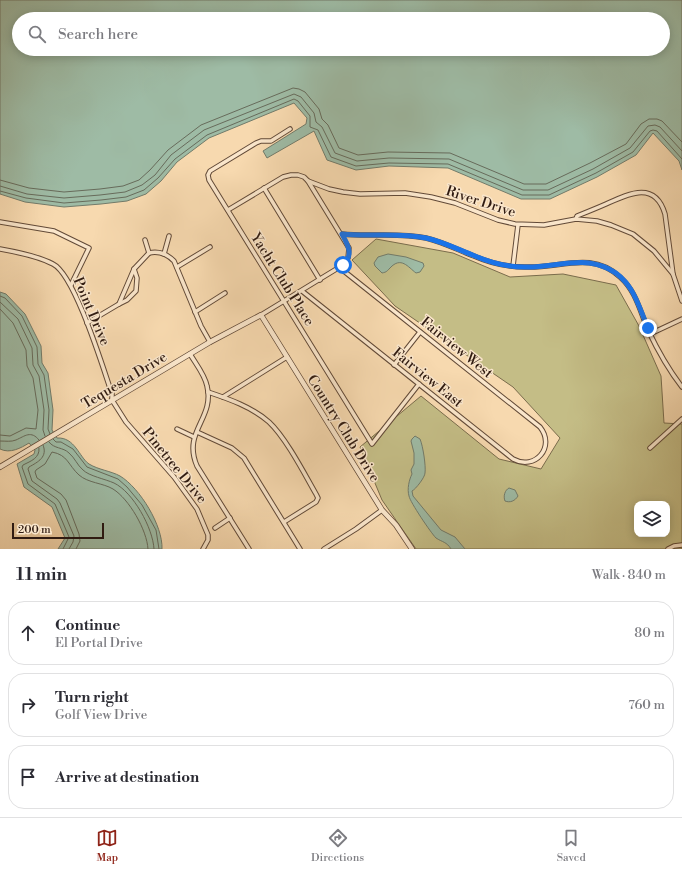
<!DOCTYPE html>
<meta charset="utf-8">
<style>
:root{--surface:#fff;--page:#f7f7f7;--text:#2b2b33;--muted:#7c7c81;--line:#e1e1e2;--accent:#8f2418}
body{margin:0;font-family:"Libre Bodoni",serif;background:var(--page);color:var(--text)}
.controls{position:absolute;right:12px;bottom:12px;display:grid;overflow:hidden;border-radius:8px;box-shadow:0 2px 10px #0003}
.controls button{width:36px;height:36px;display:grid;place-items:center;padding:0;border:0;border-bottom:1px solid var(--line);background:var(--surface);color:var(--text);font:20px sans-serif}
.scale{position:absolute;left:12px;bottom:10px;width:92px;box-sizing:border-box;padding-left:4px;border:2px solid #301b11;border-top:0;font-size:11px;line-height:14px;white-space:nowrap;color:#301b11;-webkit-text-stroke:3px #fae6cb;paint-order:stroke}
.stop{position:absolute;width:12px;height:12px;margin:-9px;border:3px solid #1a73e8;border-radius:50%;background:#fff}
.stop.end{background:#1a73e8;border-color:#fff;box-shadow:0 1px 4px #0008}
.list{margin:0;padding:0;list-style:none}
h2{display:flex;justify-content:space-between;align-items:center;height:52px;margin:0;padding:0 16px;font-size:17px}
h2 small{font-size:13px;font-weight:400;color:var(--muted)}
.list li{display:grid;grid-template-columns:26px 1fr auto;gap:12px;align-items:center;box-sizing:border-box;height:64px;margin:0 8px 8px;padding:0 8px;border:1px solid var(--line);border-radius:16px}
.list b{display:block;font-size:15px;white-space:nowrap}
.list p{margin:0;font-size:13px;white-space:nowrap;color:var(--muted)}
.list em{font-size:13px;font-style:normal;color:var(--muted)}
.icon{flex:none;width:22px;height:22px;fill:none;stroke:currentColor;stroke-width:2;stroke-linecap:round;stroke-linejoin:round}
.map{position:relative;flex:none;width:682px;height:549px;overflow:hidden}
.search{position:absolute;background:var(--surface);box-shadow:0 2px 10px #0003;left:12px;right:12px;top:12px;height:44px;display:flex;align-items:center;gap:10px;box-sizing:border-box;padding:0 14px;border-radius:22px;color:var(--muted);font-size:15px}
.sheet{height:268px;background:var(--surface)}
nav{display:flex;justify-content:space-around;align-items:center;box-sizing:border-box;height:56px;border-top:1px solid var(--line);background:var(--surface);font-size:11px;color:var(--muted)}
nav a{display:grid;justify-items:center;gap:2px}
nav .on{color:var(--accent)}
.map>svg:first-child{display:block}
</style>
<div class="map">
<svg width="682" height="549" viewBox="0 0 682 549">
<rect width="100%" height="100%" fill="#f7d9af"/>
<filter id="stains"><feTurbulence type="fractalNoise" baseFrequency=".005" numOctaves="4"/><feColorMatrix values="0 0 0 0 .2 0 0 0 0 .09 0 0 0 0 .02 0 0 0 .5 -.17"/></filter>
<radialGradient id="worn" r=".72"><stop offset=".6" stop-color="#630" stop-opacity="0"/><stop offset="1" stop-color="#630" stop-opacity=".3"/></radialGradient>
<path fill="#c4bd86" stroke="#7a6c4c" fill-rule="evenodd" d="M376,239L453,253L510,277L563,274L616,285L639,326L661,376L664,423L682,424V549H416L382,500L360,447L421,396L499,459L541,469L560,438L513,387L395,306L352,260ZM637,504H667V534H637Z"/>
<g fill="#9ebba5" stroke="#727b6a" fill-rule="evenodd">
<path d="M0,0H682V170L679,161L653,133L636,155L597,177L550,199H521L448,168L389,166L356,170L327,160L314,131L267,158L263,151L306,124L307,118L294,103L209,138L177,162L161,181L146,194L127,201L101,204L64,207L25,202L0,194ZM19,19H663V49H19Z"/>
<path d="M388,254L406,257L423,263L424,266L420,272L416,273C408,267 401,256 390,268C387,271 387,272 382,273L375,266L374,263L378,257Z"/>
<path d="M0,292L6,294L25,314L41,346L42,363L48,373L53,410L52,430L57,438C75,437 79,457 89,464C99,470 111,471 120,476C140,488 163,526 162,549H58L65,538L52,507L24,487L17,464L34,454L35,450L29,443C21,448 10,454 0,449Z"/>
<path d="M415,436L420,439C423,446 426,466 425,473C425,477 416,489 412,491L413,496L441,530L455,537L465,549H451C447,542 442,542 436,538C431,533 410,502 409,496C407,489 409,480 412,474L411,470L414,464V453L411,441L412,439Z"/>
<path d="M509,488L515,490L518,496C515,501 510,503 505,501C503,496 505,490 509,488Z"/>
</g>
<g fill="none" stroke-linecap="round" stroke-linejoin="round">
<g stroke="#676b5b" stroke-width="1">
<polyline points="0,180 29,188 64,192 100,189 123,186 139,180 150,170 168,150 201,125 293,88 299,89 305,92 319,109 322,119 328,125 339,148 358,155 388,152 450,153 524,184 546,184 590,163 626,144 641,124 649,119 657,119 662,121 682,142"/>
<polyline points="0,186 27,194 64,198 100,195 125,192 142,185 155,175 171,155 204,130 294,94 301,97 314,113 316,122 322,127 335,153 357,161 389,158 449,159 523,190 548,190 593,169 630,148 648,126 655,125 660,127 682,151"/>
<polyline points="0,191 26,198 64,203 101,200 126,197 144,190 158,178 175,159 207,135 294,99 298,101 310,116 310,127 318,130 331,157 356,166 389,163 448,164 522,195 549,195 596,173 633,152 650,131 653,130 657,131 682,159"/>
<polyline points="0,296 5,298 22,316 37,347 38,364 44,375 49,410 48,429 50,434"/>
<polyline points="0,302 18,319 32,348 33,365 39,376 44,410 43,430 45,436"/>
<polyline points="0,309 13,323 26,350 27,366 33,378 38,410 36,429 26,428 10,436 0,435"/>
<polyline points="53,439 56,442 61,442 73,449 87,467 118,479 127,487 142,505 156,530 159,549"/>
<path d="M0,441C6,441 11,442 16,440C25,436 31,430 39,440"/>
<path d="M49,442C54,449 63,447 69,453C75,458 77,465 83,470C89,476 105,479 114,483C133,492 153,528 154,549"/>
<path d="M43,445C48,457 38,462 29,467L28,469L32,481L57,499L60,503L74,536L73,542L69,549"/>
<path d="M39,448C40,458 31,461 23,465L22,467L28,484L55,504L69,537L63,549"/>
<path d="M76,549L80,541L79,534L66,500L61,494L37,478L35,472L36,470L45,464L52,452C68,455 68,465 79,475C88,483 103,483 113,489C129,499 147,530 148,549"/>
</g>
<g stroke="#624a38" stroke-width="5.5">
<g id="minor">
<polyline points="290,129 271,141 261,141 256,143 210,171 208,175 209,180 372,444 419,384"/>
<polyline points="308,181 329,189 343,192 360,194 405,193 431,197 455,203 498,220 515,224 544,225 576,219 597,221 611,225 633,234 654,251 673,274 682,301"/>
<polyline points="264,188 320,280"/>
<polyline points="228,210 283,177 291,175 298,175 304,177 308,181 349,248 348,258 343,265 261,315"/>
<path d="M576,219L577,216C587,212 597,208 606,204C628,194 655,180 665,214L673,274"/>
<polyline points="0,222 54,231 89,248 71,285"/>
<path d="M342,234C370,237 398,232 426,238C443,242 458,250 474,256C490,263 507,267 525,267C559,269 591,250 620,277C636,291 640,311 648,330C658,351 668,369 682,387"/>
<path d="M0,249C17,252 38,256 53,264C75,275 103,368 112,394V400L126,422L174,477L197,509L208,535V540L203,549"/>
<path d="M149,253C158,251 167,254 174,261L201,326L210,342"/>
<polyline points="164,254 169,236"/>
<polyline points="513,266 518,225"/>
<polyline points="177,267 210,247"/>
<path d="M302,291L513,459C535,471 556,447 540,427L340,268"/>
<polyline points="119,304 127,300 136,291 137,278 134,269"/>
<polyline points="195,312 225,293"/>
<polyline points="87,323 119,304 134,269 149,253 145,240"/>
<polyline points="650,334 682,319"/>
<path d="M190,354C196,364 205,375 207,386C215,419 182,431 197,466L249,549"/>
<polyline points="394,365 420,332"/>
<path d="M208,392C229,399 252,407 269,422C286,438 304,473 316,494L318,498L316,502L284,522"/>
<polyline points="223,397 287,357"/>
<polyline points="177,429 194,437"/>
<polyline points="197,432 232,448 244,458 300,549"/>
<polyline points="650,448 682,419"/>
<polyline points="215,528 230,518"/>
<polyline points="324,549 356,529 382,510"/>
<polyline points="668,549 674,546 682,545"/>
</g>
</g>
<g stroke="#624a38" stroke-width="6">
<polyline id="tertiary" points="0,467 210,342 261,315 382,510 396,525 412,549"/>
</g>
<use href="#minor" stroke="#fae6cb" stroke-width="3.5"/>
<use href="#tertiary" stroke="#fae6cb" stroke-width="4.5"/>
</g>
<g fill="none" stroke-linecap="round" stroke-linejoin="round">
<path stroke="#1a73e8" stroke-width="5" d="M343,265C354,255 348,245 342,234C370,237 398,232 426,238C444,242 459,250 475,256C491,263 508,267 525,267C554,268 582,255 609,269C633,281 638,305 648,328"/>
</g>
<g text-anchor="middle" stroke-width="3" stroke-linejoin="round" paint-order="stroke">
<g font-size="14" fill="#301b11" stroke="#fae6cb">
<text transform="translate(481 201) rotate(18)" y="5">River Drive</text>
<text transform="translate(283 279) rotate(58)" y="5">Yacht Club Place</text>
<text transform="translate(92 311) rotate(67)" y="5">Point Drive</text>
<text transform="translate(457 347) rotate(39)" y="5">Fairview West</text>
<text transform="translate(428 377) rotate(39)" y="5">Fairview East</text>
<text transform="translate(124 380) rotate(-31)" y="5">Tequesta Drive</text>
<text transform="translate(344 428) rotate(58)" y="5">Country Club Drive</text>
<text transform="translate(175 465) rotate(51)" y="5">Pinetree Drive</text>
</g>
</g>
<rect width="100%" height="100%" filter="url(#stains)"/>
<rect width="100%" height="100%" fill="url(#worn)"/>
</svg>
<div class="controls">
<button><svg class="icon" aria-label="layers" viewBox="0 0 24 24"><path d="M12 4l9 5-9 5-9-5zM3 14l9 5 9-5"/></svg></button>
</div>
<div class="scale">200 m</div>
<div class="stop" style="left:343px;top:265px"></div>
<div class="stop end" style="left:648px;top:328px"></div>
<div class="search"><svg class="icon" aria-label="search" viewBox="0 0 24 24"><circle cx="10" cy="10" r="6"/><path d="M15 15l6 6"/></svg>Search here</div>
</div>
<section class="sheet">
<h2>11 min<small>Walk · 840 m</small></h2>
<ul class="list">
<li><svg class="icon" aria-label="ahead" viewBox="0 0 24 24"><path d="M12 20V5M6 11l6-6 6 6"/></svg><div><b>Continue</b><p>El Portal Drive</p></div><em>80 m</em></li>
<li><svg class="icon" aria-label="right" viewBox="0 0 24 24"><path d="M7 20v-9h11M14 6l5 5-5 5"/></svg><div><b>Turn right</b><p>Golf View Drive</p></div><em>760 m</em></li>
<li><svg class="icon" aria-label="arrive" viewBox="0 0 24 24"><path d="M6 21V4h12l-3 4 3 4H6"/></svg><div><b>Arrive at destination</b></div></li>
</ul>
</section>
<nav>
<a class="on"><svg class="icon" aria-label="map" viewBox="0 0 24 24"><path d="M3 6l6-2 6 2 6-2v14l-6 2-6-2-6 2zM9 4v14M15 6v14"/></svg>Map</a>
<a><svg class="icon" aria-label="directions" viewBox="0 0 24 24"><path d="M12 3l9 9-9 9-9-9zM9 14v-3h6M13 9l2 2-2 2"/></svg>Directions</a>
<a><svg class="icon" aria-label="saved" viewBox="0 0 24 24"><path d="M7 4h10v16l-5-4-5 4z"/></svg>Saved</a>
</nav>
